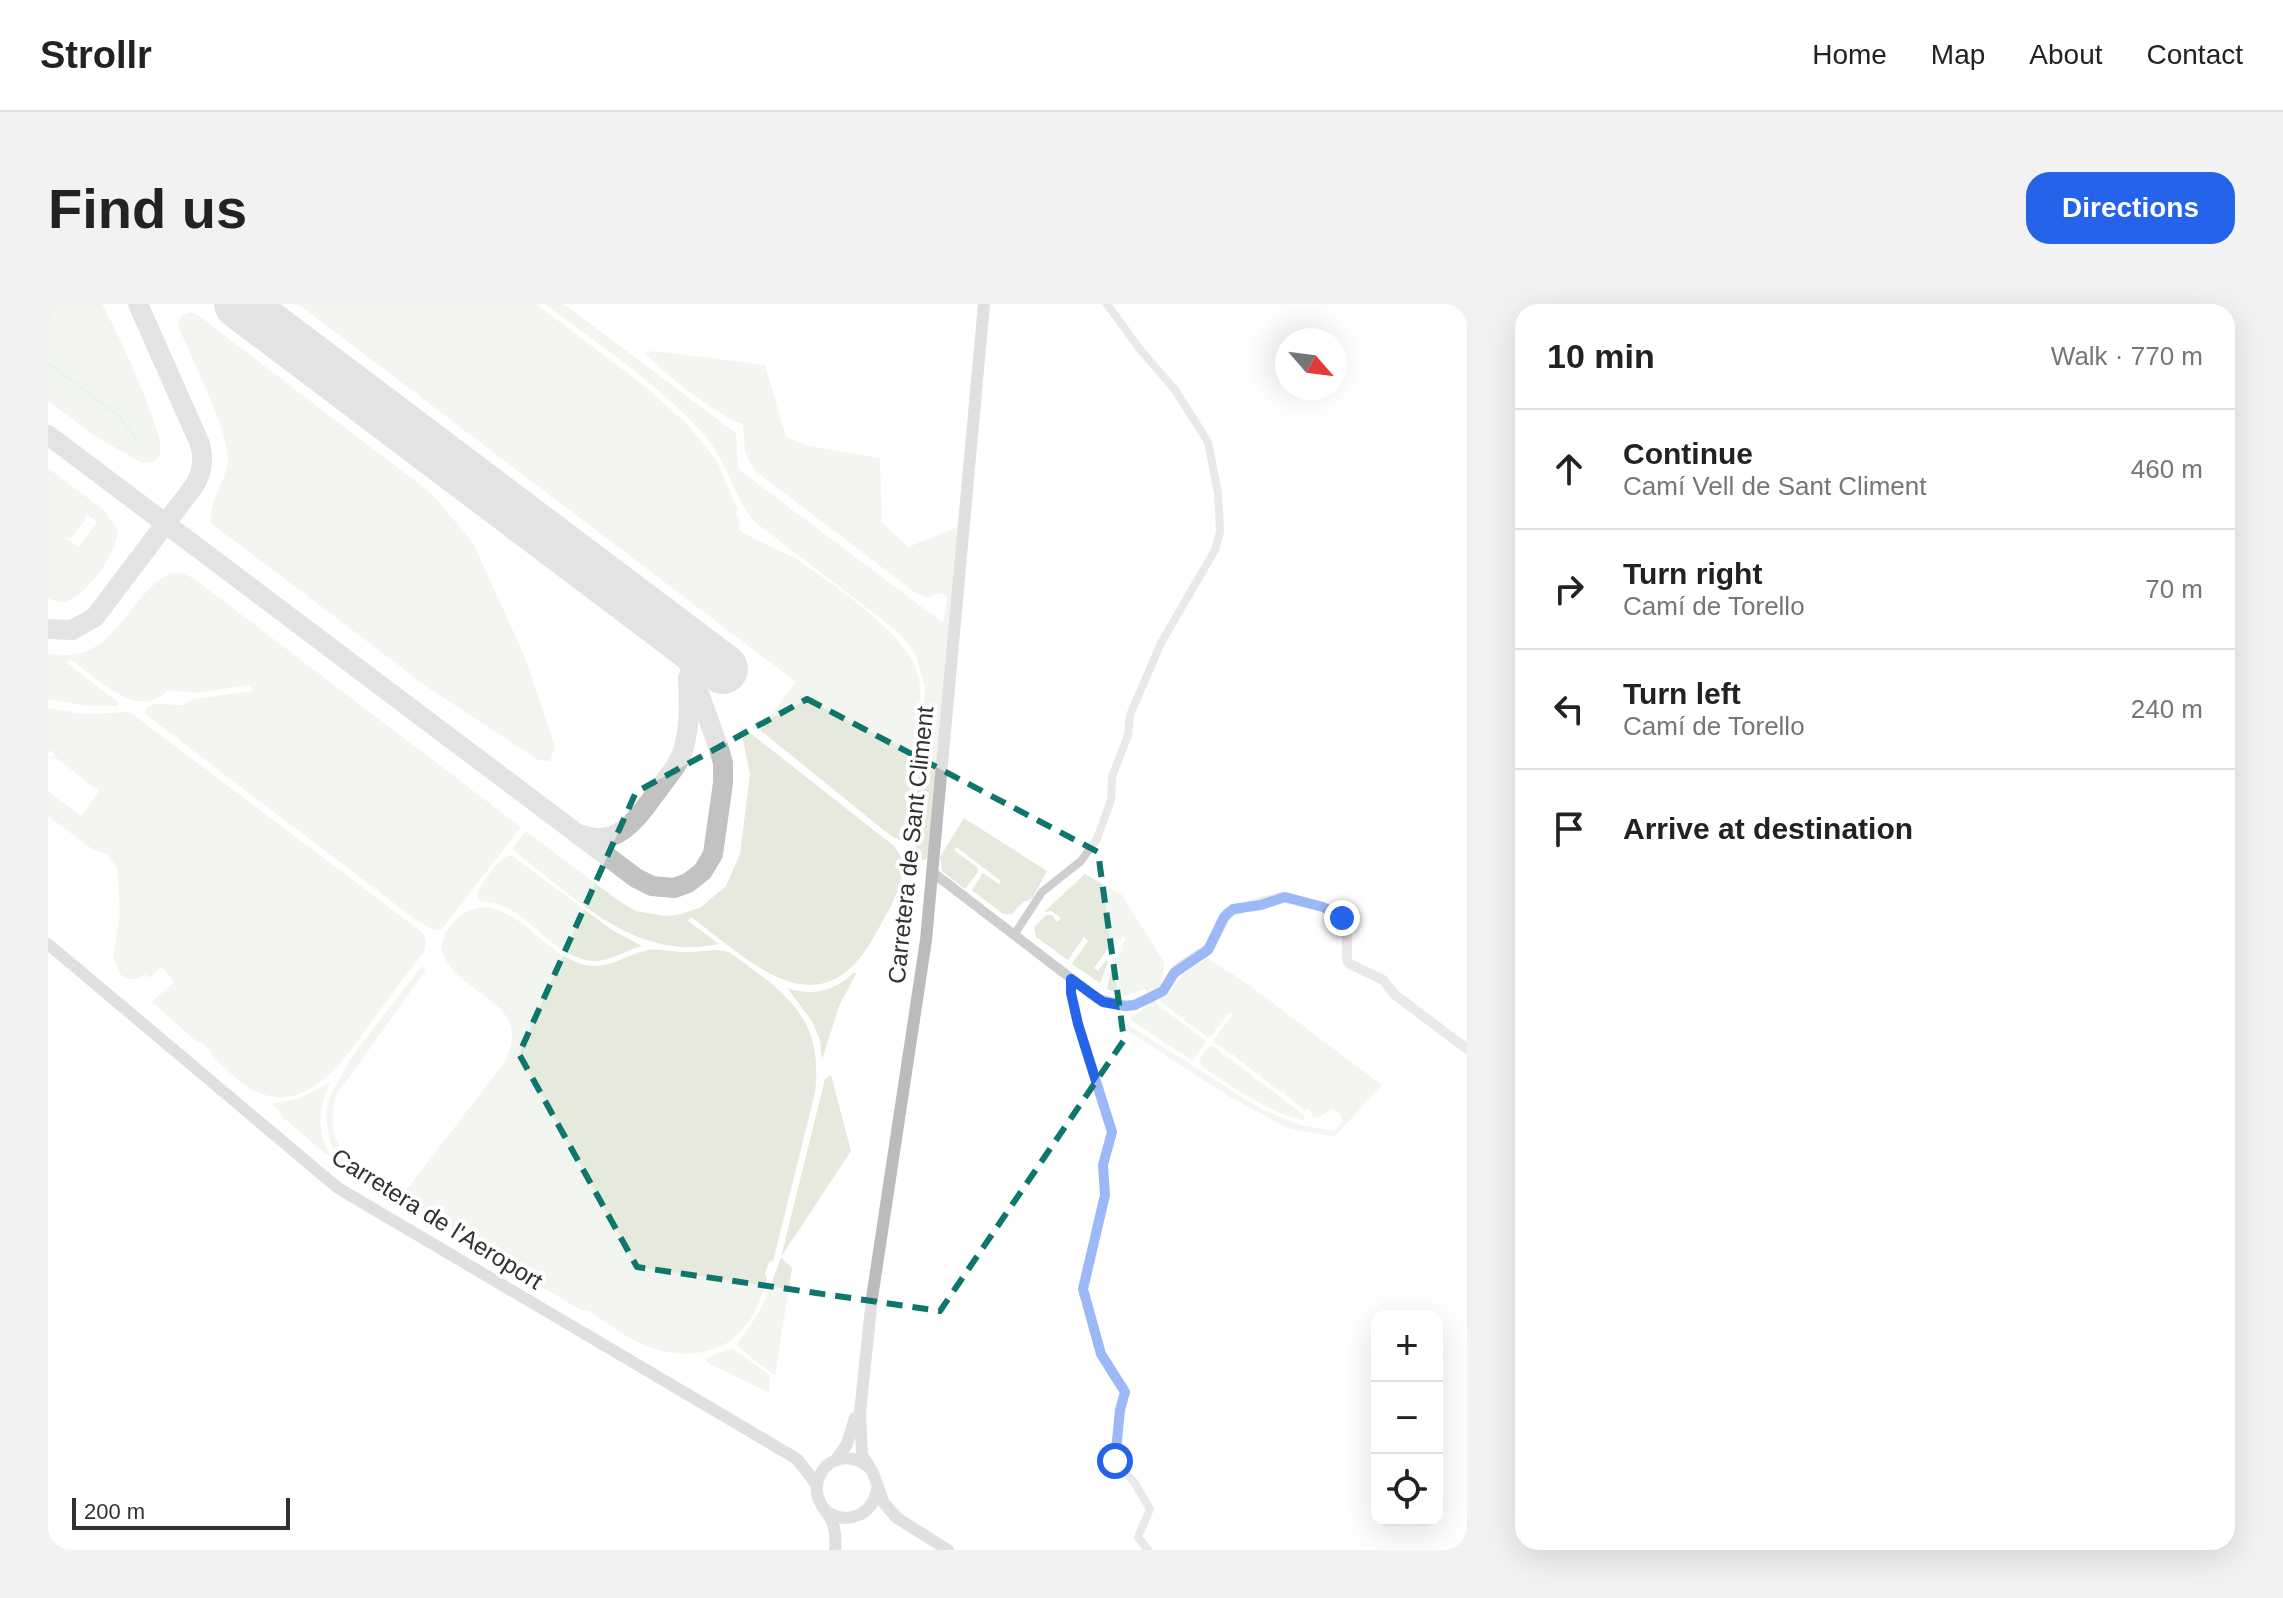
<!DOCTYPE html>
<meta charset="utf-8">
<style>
:root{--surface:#fff;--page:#f2f2f2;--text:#222;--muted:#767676;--line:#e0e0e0;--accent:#2563eb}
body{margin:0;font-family:Helvetica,sans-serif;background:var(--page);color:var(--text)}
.controls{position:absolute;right:24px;bottom:24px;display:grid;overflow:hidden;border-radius:16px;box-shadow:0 8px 32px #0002}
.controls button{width:72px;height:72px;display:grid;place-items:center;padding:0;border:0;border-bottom:2px solid var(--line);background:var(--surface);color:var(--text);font:40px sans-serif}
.compass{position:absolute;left:1227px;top:24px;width:72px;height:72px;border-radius:50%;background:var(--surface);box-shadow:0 8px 32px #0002;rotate:118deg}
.scale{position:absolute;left:24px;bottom:20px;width:218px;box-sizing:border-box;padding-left:8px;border:4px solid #313131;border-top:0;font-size:22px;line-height:28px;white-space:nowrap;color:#313131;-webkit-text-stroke:6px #fff;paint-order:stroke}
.stop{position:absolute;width:24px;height:24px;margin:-18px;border:6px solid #2563eb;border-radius:50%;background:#fff}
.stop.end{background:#2563eb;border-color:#fff;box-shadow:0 2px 8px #0008}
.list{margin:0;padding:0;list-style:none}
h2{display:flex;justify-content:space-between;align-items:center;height:104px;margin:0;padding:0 32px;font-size:34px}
h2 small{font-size:26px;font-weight:400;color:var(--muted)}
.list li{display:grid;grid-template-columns:52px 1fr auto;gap:24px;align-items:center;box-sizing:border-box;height:120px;padding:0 32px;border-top:2px solid var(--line)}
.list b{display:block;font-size:30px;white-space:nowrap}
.list p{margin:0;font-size:26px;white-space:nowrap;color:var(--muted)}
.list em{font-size:26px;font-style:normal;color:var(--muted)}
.icon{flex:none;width:44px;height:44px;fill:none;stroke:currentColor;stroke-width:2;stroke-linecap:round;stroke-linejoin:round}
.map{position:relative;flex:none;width:1419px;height:1246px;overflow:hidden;border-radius:24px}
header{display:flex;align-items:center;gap:48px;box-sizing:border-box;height:112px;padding:0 40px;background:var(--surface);border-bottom:2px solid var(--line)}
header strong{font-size:38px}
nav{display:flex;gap:44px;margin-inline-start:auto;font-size:28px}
.intro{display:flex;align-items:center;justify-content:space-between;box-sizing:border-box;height:192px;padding:0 48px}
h1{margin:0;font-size:56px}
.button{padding:20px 36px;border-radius:24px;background:var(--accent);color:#fff;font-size:28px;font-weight:700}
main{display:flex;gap:48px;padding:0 48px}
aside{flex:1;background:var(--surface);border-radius:24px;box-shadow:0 8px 32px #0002}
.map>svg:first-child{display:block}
</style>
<header>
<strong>Strollr</strong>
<nav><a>Home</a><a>Map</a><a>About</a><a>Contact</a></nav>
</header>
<div class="intro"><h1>Find us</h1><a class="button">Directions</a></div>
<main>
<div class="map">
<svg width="1419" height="1246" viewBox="0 0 1419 1246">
<rect width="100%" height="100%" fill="#fff"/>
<g fill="#e5eadd" fill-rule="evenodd">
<path d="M0,0H54C66,21 118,131 112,150C109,159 100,160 92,158L47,132L0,97Z"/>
<path d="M250,0H488L598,83L640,121L669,157L690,206L688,210L692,218L690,224C699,234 732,245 748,255C781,277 856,328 868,365C878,393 870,427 868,456C866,481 867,510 860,535L854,537L843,532L712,426L748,378Z"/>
<path d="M497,0H516L688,129L690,165L895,319L899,295L896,290L889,289L880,294L869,290L706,166L697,148L695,120C675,116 611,66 597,49L607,47L717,61L738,133L761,142L832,154L834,218L860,243L911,223L880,553L877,556H873L865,539L877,383L867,349L850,328L707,218C685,193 680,159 658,133C613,81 552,42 497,0Z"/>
<path d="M143,8L151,12L384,190L425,239L476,351L507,443L502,457L490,456L382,385L164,220C158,199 179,178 180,155C180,126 143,53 130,22C131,13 134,10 143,8Z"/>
<path d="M0,164L57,207L70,227C69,248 40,291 19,297C12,299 6,297 0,294ZM17,179L49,215L47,226L48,220L30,243L18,233L23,234L28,228L25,225L29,227L34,220L31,217L35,219L39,213L37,209L48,217V214Z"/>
<path d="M122,269L136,270L145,274L473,523L394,625L385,626L368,616L97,410L98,404L107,400L135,401L146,395L205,387L202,381L146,389L120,386C90,418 49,374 23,356L19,359L70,398V402H39L0,395V350C69,361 74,296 122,269Z"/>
<path d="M0,404L35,410L82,408L375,629L378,637L376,648C359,670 343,691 327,713C301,749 261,814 207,787C191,780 177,763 164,752L163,747L153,738H149L104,698L126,678L114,663L101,674L97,670C89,677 81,677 72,670L65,652L72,610L69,563L58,550L44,545L0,512V487L33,512L51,487L8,454L0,455L7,452L6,447L0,448Z"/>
<path d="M692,421L846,542L856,557C855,584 840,608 827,631C772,730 705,659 643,613L640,617L671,640C587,658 528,594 466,547L465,543L478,527L571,597L588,607L618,612L634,610L653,603L678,582L692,550L702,470Z"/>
<polygon points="916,514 999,567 984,595 980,596 982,598 976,597 964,610 955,610 924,586 935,569 951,580 953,577 908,543 906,546 930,564 930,568 917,585 894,567 892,553"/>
<path d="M463,551L564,626L594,642C577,646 564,657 547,657C511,656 487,617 457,603C449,599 441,599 432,597L429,591C433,579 450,554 463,551Z"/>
<polygon points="1037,570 1074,591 1117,660 1113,682 1099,689 1097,685 1078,692 1059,685 1066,653 1068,654 1075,646 1072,643 1078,635 1075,632 1068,641 1064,639 1046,664 1050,667 1058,656 1060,658 1052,679 1024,660 1040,637 1036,633 1020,656 988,633 986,623 998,611 1004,611 1009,618 1013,614 1003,607 996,608"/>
<path d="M437,603C477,608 499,652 537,661C560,666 575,652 596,647C610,643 624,649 639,648C653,648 667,644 681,648C737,689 776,712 767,789L725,957L721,958L717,969L719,975C713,992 708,1012 695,1025C669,1055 625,1055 592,1039C572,1030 557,1017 540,1006L535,1007L428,945L423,939L409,934L321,883L309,871L305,872L294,862L282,838L278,813L281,794L305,751L373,663L378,666L289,790C271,846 311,867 353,893L458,756C486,692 406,694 393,644C397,621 414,605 437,603Z"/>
<polygon points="1159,654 1197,678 1334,781 1286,833 1240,824 1182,793 1074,723 1077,719 1215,806 1252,821 1286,827 1295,818 1291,808 1283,805 1270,814 1265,813 1261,805 1258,807 1236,790 1236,786 1234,789 1211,772 1213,769 1209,770 1187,753 1186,749 1184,751 1167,739 1166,735 1185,710 1183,708 1179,711 1176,709 1178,713 1174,718 1171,716 1173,720 1170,724 1167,722 1168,726 1164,732 1161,730 1161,734 1136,716 1137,711 1134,714 1112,697 1112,693 1122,687 1135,670"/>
<path d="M806,668L808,670L791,702L774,756L772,736L764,717L739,684C763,693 788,687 806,668Z"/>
<polygon points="1105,697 1158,737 1154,745 1151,744 1152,747 1149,752 1145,753 1147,755 1143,756 1081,715"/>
<path d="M1165,742L1256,811V816C1219,810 1185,782 1153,762L1152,754L1160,743Z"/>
<path d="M783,771L803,847L733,953L744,964L727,1072L690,1043L689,1039C714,1009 720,990 733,953L777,775Z"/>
<path d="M282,779C271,803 268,825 281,848L278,850L233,812L232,807L224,800L251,794Z"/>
<polygon points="684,1044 722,1071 721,1089 658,1058 658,1054"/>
</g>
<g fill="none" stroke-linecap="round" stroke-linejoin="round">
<polyline stroke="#cde2eb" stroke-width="2" points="0,59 71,112 93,141"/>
<g stroke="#c2c2c2" stroke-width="20">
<polyline points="0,131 588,574 604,582 626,584 640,579 655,567 665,550 675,479 675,459 671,445 637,350 619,322"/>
<path d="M0,325L24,326L47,313L146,182C155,168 156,155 152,140L90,0"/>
<path d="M531,530C570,546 590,513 610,486C620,472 632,460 636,443C642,422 641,396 640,374"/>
</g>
<polyline stroke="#c2c2c2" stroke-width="50" points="191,0 675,365"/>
<g stroke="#cecece" stroke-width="8">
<polyline points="966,631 994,588 1033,557 1049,535 1063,496 1064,473 1080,431 1082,411 1113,339 1167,246 1172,228 1170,189 1160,138 1127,86 1091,44 1059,0"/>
<polyline points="1023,675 1023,689 1030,720 1064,828 1055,861 1057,891 1035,985 1053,1050 1077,1088 1072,1106 1067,1157 1086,1178 1102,1205 1090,1233 1100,1246"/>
</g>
<polyline stroke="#cecece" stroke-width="10" points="884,568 1050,695 1081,702 1103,694 1117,685 1129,665 1162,643 1180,608 1233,593 1275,603 1294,614 1299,634 1299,656 1302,660 1335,676 1346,690 1419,745"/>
<g stroke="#bbb" stroke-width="12">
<polyline points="0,640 290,884 749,1155 769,1181"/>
<polyline points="788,1156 799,1140 807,1114"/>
<path d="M779,1208C801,1221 824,1211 829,1186"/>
<path d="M787,1246C788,1237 788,1229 785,1220C782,1211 776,1206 772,1198C764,1182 772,1161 789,1156C800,1152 810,1155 819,1162"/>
<polyline points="900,1246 849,1214 836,1199 825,1169 814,1151 812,1108 824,994 878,636 936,0"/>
</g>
</g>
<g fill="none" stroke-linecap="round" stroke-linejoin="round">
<polyline stroke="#2563eb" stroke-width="10" points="1067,1157 1072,1106 1077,1088 1053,1050 1035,985 1057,891 1055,861 1064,828 1030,720 1023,689 1023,675 1055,698 1077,702 1087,701 1115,687 1126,669 1160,646 1176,613 1185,605 1213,601 1237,593 1275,603 1294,614"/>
</g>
<path d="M0 0H1419V1246H0ZM759,395L1050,548L1076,736L892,1007L589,963L471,750L588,488Z" fill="#fff" fill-opacity=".55" fill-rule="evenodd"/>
<path fill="none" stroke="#0f766e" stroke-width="6" stroke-dasharray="16 10" stroke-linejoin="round" d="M759,395L1050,548L1076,736L892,1007L589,963L471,750L588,488Z"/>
<g text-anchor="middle" stroke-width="8" stroke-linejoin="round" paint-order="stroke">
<g font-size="24" fill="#313131" stroke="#fff">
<text transform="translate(863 541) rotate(-84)" y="8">Carretera de Sant Climent</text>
<text transform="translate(389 915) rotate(32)" y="8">Carretera de l'Aeroport</text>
</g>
</g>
</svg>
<div class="controls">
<button>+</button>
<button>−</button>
<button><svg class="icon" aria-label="locate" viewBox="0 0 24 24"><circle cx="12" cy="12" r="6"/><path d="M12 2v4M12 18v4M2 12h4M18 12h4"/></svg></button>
</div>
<svg class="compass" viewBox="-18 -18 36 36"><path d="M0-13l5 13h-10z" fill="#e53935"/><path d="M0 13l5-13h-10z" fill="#767676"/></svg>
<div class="scale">200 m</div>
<div class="stop" style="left:1067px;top:1157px"></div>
<div class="stop end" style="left:1294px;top:614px"></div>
</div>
<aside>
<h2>10 min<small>Walk · 770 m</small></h2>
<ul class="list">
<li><svg class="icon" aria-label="ahead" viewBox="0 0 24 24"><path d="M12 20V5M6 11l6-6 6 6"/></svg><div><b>Continue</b><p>Camí Vell de Sant Climent</p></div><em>460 m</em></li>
<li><svg class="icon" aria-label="right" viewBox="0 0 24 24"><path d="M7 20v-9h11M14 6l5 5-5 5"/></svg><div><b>Turn right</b><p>Camí de Torello</p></div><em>70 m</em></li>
<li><svg class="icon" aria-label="left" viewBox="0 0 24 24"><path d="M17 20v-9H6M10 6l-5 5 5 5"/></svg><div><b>Turn left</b><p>Camí de Torello</p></div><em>240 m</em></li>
<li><svg class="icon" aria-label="arrive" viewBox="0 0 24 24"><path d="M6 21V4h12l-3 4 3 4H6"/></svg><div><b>Arrive at destination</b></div></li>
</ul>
</aside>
</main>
